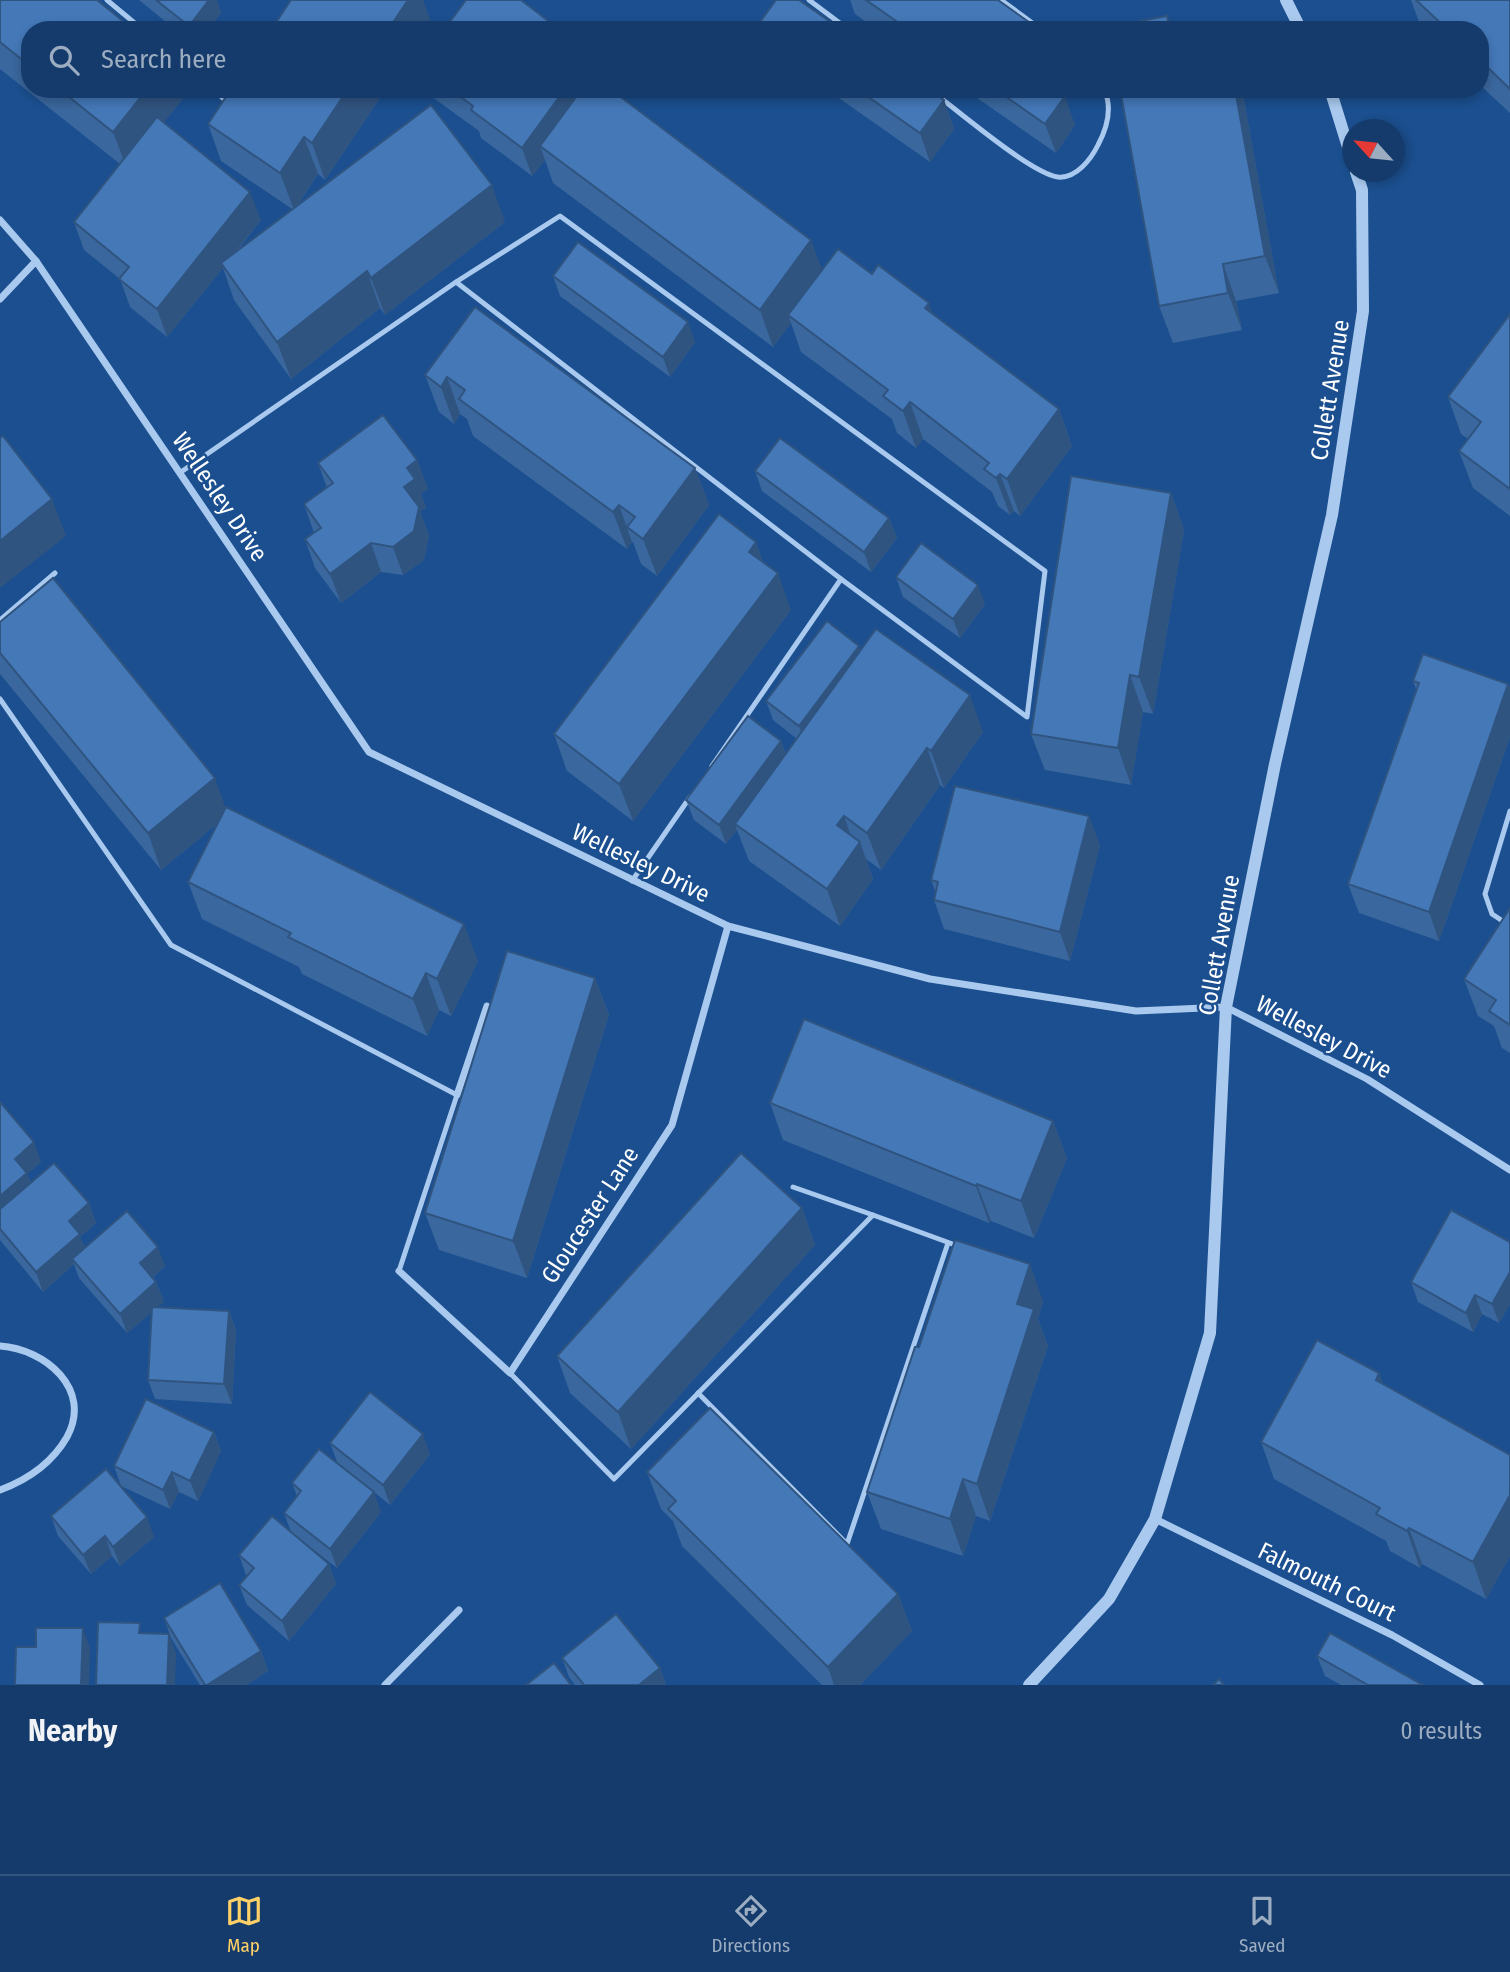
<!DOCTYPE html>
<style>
:root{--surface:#143b6b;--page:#1d4271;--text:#f1f3f6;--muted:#9dadc1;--line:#33557e;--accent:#ffd166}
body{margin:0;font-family:"Fira Sans Condensed",sans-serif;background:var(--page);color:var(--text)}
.compass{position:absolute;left:1342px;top:119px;width:63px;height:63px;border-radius:50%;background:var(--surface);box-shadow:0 4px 10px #0003;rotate:297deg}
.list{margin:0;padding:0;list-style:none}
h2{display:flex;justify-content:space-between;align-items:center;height:91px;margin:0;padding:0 28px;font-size:30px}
h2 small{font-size:23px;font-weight:400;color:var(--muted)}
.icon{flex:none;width:38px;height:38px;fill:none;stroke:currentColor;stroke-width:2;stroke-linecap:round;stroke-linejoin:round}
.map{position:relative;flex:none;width:1510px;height:1685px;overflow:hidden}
.search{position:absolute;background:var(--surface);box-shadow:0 4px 10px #0003;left:21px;right:21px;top:21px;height:77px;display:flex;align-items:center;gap:18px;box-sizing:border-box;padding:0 24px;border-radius:28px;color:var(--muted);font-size:26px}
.sheet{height:189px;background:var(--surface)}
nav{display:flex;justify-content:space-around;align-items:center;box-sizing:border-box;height:98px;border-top:2px solid var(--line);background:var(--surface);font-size:19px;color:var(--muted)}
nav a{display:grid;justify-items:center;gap:4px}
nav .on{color:var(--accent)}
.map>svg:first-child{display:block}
</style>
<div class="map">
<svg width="1510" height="1685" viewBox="0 0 1510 1685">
<rect width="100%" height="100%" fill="#1b4f8f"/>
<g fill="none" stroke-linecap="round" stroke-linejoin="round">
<g stroke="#a9c9ee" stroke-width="5">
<polyline points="107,0 143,30"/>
<polyline points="809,0 849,30"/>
<polyline points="1001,0 1042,30"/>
<polyline points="213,89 227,102"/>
<path d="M929,89C956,109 1030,173 1058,177C1076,179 1091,159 1098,145C1107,128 1113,108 1104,89"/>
<polyline points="456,282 560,216 1045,571 1027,717 841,579"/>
<polyline points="181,472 456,282 841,579 712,766"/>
<polyline points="0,620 55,573"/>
<polyline points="0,699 171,945 457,1095 399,1271"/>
<polyline points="1510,811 1485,894 1492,914 1510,926"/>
<polyline points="632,881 690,797"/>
<polyline points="793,1187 873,1215"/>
<polyline points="510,1373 614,1479 873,1215 958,1246"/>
<polyline points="698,1393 847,1544 948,1243"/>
</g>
<g stroke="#a9c9ee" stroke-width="7">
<polyline points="0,220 36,261 369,752 728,926 930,979 1136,1011 1226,1007 1367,1079 1510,1170"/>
<polyline points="0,299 36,261"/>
<polyline points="457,1095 487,1006"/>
<polyline points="399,1271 510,1373 672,1125 728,926"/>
<path d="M0,1346C45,1349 93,1389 67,1437C52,1463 27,1480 0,1490"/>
<polyline points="1155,1519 1392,1635 1480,1685"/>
<polyline points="385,1685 459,1610"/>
</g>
<g stroke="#a9c9ee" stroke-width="12">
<polyline points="1286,0 1301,30"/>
<polyline points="1330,89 1352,160"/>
<polyline points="1029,1685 1109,1599 1155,1519 1210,1333 1226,1007 1275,764 1332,515 1363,311 1362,190 1356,172"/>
</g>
</g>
<g fill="#3a679d">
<polygon points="0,0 30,30 30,89 182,89 185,96 164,122 261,220 236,252 292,209 221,161 208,124 386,89 325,180 318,174 297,206 505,222 385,315 380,308 291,379 234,300 223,268 167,337 130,307 120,279 84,250 74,222 120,164 0,69"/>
<polygon points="139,0 217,0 221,13 208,30 176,30"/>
<polygon points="850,0 998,0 1040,30 878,30 855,14"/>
<polygon points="1411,0 1510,0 1510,113 1480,85 1480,30 1422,30"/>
<polygon points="760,22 842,30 763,30"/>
<polygon points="426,89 610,89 822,269 872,274 932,314 1059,409 1072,446 1020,516 1014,511 1010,515 998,506 992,492 923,439 916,448 897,433 892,419 801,352 791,323 773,347 553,183 545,160 532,176 481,138 479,131 428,94"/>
<polygon points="826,89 928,89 944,100 954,129 930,162"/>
<polygon points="964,89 1061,89 1059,93 1075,125 1056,153"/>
<polygon points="1120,89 1242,89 1279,293 1236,301 1242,330 1173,343 1159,306"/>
<polygon points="553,276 695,342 670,377 560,296"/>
<polygon points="475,307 695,468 709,505 657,576 641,564 633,542 632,542 627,549 473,436 467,419 460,414 454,424 439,412 425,375"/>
<polygon points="1510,314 1510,516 1473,488 1459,451 1468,439 1461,434 1448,397"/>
<polygon points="417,460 428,489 421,494 426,508 420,511 429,536 424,560 403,575 381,572 341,603 315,568 305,539 314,533 304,504 327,488 318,463"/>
<polygon points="755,471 889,518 897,538 871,572 762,491"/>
<polygon points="1171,493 1184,530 1153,714 1143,712 1131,785 1045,770 1031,734"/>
<polygon points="756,542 763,562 791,610 633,821 567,771 554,734"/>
<polygon points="896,577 985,604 960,638 903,597"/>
<polygon points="0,622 225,808 478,961 451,1016 439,1010 427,1036 302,974 299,967 202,919 188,882 217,824 161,870 0,674"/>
<polygon points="861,650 983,732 944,788 940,785 881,870 866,859 873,879 840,926 749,861 737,830 726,844 694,820 686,800 781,741 786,754 797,739 773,720 766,701"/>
<polygon points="1413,681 1508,684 1510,688 1510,737 1439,941 1359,913 1348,884 1416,689"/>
<polygon points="1100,845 1070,961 944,929 934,900 936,893 931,880"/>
<polygon points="1510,908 1510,1053 1502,1048 1494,1026 1478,1016 1464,979"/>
<polygon points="595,978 609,1015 527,1278 439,1250 425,1213"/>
<polygon points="0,1102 41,1162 27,1174 31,1183 89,1203 96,1223 80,1237 85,1248 165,1266 153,1277 156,1282 164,1302 157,1307 229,1311 236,1330 232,1404 155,1399 148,1380 152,1312 127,1333 79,1278 74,1264 43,1292 0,1240"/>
<polygon points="770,1103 1053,1121 1067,1158 1034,1238 991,1221 989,1223 783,1140"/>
<polygon points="802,1208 815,1245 631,1449 570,1393 557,1356"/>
<polygon points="1510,1242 1510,1304 1499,1323 1482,1314 1473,1332 1418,1302 1411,1282"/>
<polygon points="1043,1301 1038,1319 1048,1346 990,1521 976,1516 963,1556 881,1529 867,1492 919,1347"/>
<polygon points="1379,1373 1383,1384 1510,1455 1510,1556 1486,1599 1422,1564 1420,1568 1390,1551 1386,1541 1274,1479 1261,1442"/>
<polygon points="214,1432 221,1451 198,1501 179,1492 170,1509 121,1486 114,1466"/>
<polygon points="330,1443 430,1454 390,1505 337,1462"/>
<polygon points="647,1472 898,1594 912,1631 860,1685 822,1685 682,1546 673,1521 661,1509"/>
<polygon points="292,1483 381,1512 337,1568 296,1536 329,1564 336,1584 289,1641 247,1605 239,1585 247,1576 246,1575 239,1555 291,1532 284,1513 297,1496"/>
<polygon points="51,1516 154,1537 120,1566 112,1556 91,1574 58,1536"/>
<polygon points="164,1618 261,1651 268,1671 246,1685 200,1685 171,1638"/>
<polygon points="1317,1656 1423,1685 1341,1685 1325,1676"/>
<polygon points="562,1658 660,1668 666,1685 575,1685 569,1677"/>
</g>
<g fill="#305480">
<polygon points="209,0 217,0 221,13 208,30 190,30 189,26"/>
<polygon points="408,0 423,0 431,22 426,30 388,30"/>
<polygon points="147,89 182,89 185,96 127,169 113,132"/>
<polygon points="348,89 386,89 325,180 312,143"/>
<polygon points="565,89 596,89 540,146 545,160 532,176 522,148"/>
<polygon points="1235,89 1242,89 1279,293 1265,256"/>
<polygon points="1065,96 1075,125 1056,153 1045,124"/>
<polygon points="944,100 954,129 930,162 920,133"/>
<polygon points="304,137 318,174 294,210 280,173"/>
<polygon points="492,185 505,222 385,315 371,278"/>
<polygon points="250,192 261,220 223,267 221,263 223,268 167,337 157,309"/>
<polygon points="811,240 825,277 788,315 791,323 773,347 760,310"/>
<polygon points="1223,264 1236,301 1242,330 1228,293"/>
<polygon points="367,271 380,308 291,379 277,342"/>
<polygon points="929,303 942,340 925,308"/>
<polygon points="688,322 695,342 670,377 663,357"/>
<polygon points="447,377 460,414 454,424 441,387"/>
<polygon points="910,402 923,439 916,448 903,411"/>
<polygon points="1059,409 1072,446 1020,516 1007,479"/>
<polygon points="417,460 428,489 421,494 426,508 420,511 429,536 424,560 403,575 393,547 407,468"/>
<polygon points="695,468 709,505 657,576 643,539"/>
<polygon points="1000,474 1014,511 1010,515 996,478"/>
<polygon points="1171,493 1184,530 1153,714 1139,677"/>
<polygon points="52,499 66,536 0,588 0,541"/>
<polygon points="619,505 632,542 627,549 613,512"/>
<polygon points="889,518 897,538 871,572 864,552"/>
<polygon points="756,542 769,579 749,552"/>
<polygon points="371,543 381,572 341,603 330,574"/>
<polygon points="778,573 791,610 633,821 619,784"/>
<polygon points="978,585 985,604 960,638 953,619"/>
<polygon points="859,646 867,666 806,745 799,726"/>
<polygon points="1130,675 1143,712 1131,785 1118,748"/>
<polygon points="1508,684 1510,688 1510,737 1439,941 1429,912"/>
<polygon points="970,695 983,732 944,788 931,751"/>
<polygon points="781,741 788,761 735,824 737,830 726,844 719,825"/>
<polygon points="927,748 940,785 881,870 867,833"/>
<polygon points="215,778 228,815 161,870 148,833"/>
<polygon points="844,816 855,848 860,842 873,879 840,926 827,889 837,825"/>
<polygon points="1089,816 1100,845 1070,961 1060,932"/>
<polygon points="464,924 478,961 451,1016 437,979"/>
<polygon points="426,973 439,1010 427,1036 413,999"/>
<polygon points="595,978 609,1015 527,1278 513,1241"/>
<polygon points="1053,1121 1067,1158 1034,1238 1021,1201"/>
<polygon points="34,1142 41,1162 27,1174 34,1193 0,1222 0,1196 15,1159"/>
<polygon points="977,1184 991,1221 989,1223 976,1186"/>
<polygon points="89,1203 96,1223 80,1237 87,1254 72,1259 74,1264 43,1292 36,1272 69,1221"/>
<polygon points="802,1208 815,1245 631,1449 618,1412"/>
<polygon points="158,1247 165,1266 147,1282 140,1263"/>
<polygon points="1030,1264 1043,1301 1038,1319 1048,1346 990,1521 977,1484 1017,1304"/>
<polygon points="1510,1272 1510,1304 1499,1323 1492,1304"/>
<polygon points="156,1282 164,1302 127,1333 120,1314"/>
<polygon points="1475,1295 1482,1314 1473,1332 1466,1313"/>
<polygon points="229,1311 236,1330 232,1404 224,1384"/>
<polygon points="1379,1373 1392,1410 1376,1380"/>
<polygon points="214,1432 221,1451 198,1501 190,1481"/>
<polygon points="423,1434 430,1454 390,1505 383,1485"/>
<polygon points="172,1472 179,1492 170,1509 163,1490"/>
<polygon points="963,1479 976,1516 963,1556 950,1519"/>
<polygon points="374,1492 381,1512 337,1568 330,1549"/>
<polygon points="1510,1495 1510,1556 1486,1599 1473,1562"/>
<polygon points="147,1517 154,1537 120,1566 113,1547"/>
<polygon points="1409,1528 1422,1564 1420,1568 1407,1531"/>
<polygon points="105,1536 112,1556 91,1574 83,1555"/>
<polygon points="329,1564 336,1584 289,1641 282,1621"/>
<polygon points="898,1594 912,1631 860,1685 834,1685 828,1667"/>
<polygon points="83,1628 90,1648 89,1685 81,1685"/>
<polygon points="169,1634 176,1653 175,1685 167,1685"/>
<polygon points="261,1651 268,1671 246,1685 207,1685"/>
<polygon points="660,1668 666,1685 639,1685"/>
</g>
<g fill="#4478b7" stroke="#305480" stroke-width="2">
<polygon points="0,0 97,0 134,30 30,30 30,66 0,42"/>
<polygon points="156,0 209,0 189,26"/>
<polygon points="291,0 408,0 388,30 271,30"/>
<polygon points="466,0 521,0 560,30 444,30"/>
<polygon points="776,0 799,0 842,30 771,30 760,22"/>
<polygon points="866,0 998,0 1040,30 909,30"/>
<polygon points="1416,0 1510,0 1510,89 1480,60 1480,30 1448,30"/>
<polygon points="1167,16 1170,30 1110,30 1109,27"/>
<polygon points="59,89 147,89 113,132"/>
<polygon points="231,89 348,89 312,143 304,137 280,173 208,124"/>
<polygon points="450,89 565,89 522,148 471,110 473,106"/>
<polygon points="582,89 610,89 811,240 760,310 540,146"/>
<polygon points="857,89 928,89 944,100 920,133"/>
<polygon points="995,89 1054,89 1065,96 1045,124"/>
<polygon points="1120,89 1235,89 1265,256 1223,264 1228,293 1159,306"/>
<polygon points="431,105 492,185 371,278 367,271 277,342 221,263"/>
<polygon points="157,117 250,192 157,309 119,279 129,267 74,222"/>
<polygon points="578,242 688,322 663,357 553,276"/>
<polygon points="838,249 872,274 878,265 929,303 925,308 1059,409 1007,479 1000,474 996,478 984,469 989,463 910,402 903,411 883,396 888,390 788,315"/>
<polygon points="475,307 695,468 643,539 627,527 635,517 619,505 613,512 459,399 465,390 447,377 441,387 425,375"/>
<polygon points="1510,314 1510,489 1459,451 1481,422 1448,397"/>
<polygon points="383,415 417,460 407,468 415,479 404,487 419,507 414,531 393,547 371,543 330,574 305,539 321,528 304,504 333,483 318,463"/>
<polygon points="3,436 52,499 0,541 0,438"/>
<polygon points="780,438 889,518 864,552 755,471"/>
<polygon points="1071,476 1171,493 1139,677 1130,675 1118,748 1031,734"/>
<polygon points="719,514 756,542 749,552 778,573 619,784 554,734"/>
<polygon points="921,543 978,585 953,619 896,577"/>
<polygon points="53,578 215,778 148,833 0,653 0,622"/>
<polygon points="827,621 859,646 799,726 766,701"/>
<polygon points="876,629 970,695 931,751 927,748 867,833 844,816 837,825 860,842 827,889 735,824"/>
<polygon points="1423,654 1508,684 1429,912 1348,884 1419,683 1413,681"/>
<polygon points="748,716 781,741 719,825 686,800"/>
<polygon points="955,786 1089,816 1060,932 934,900 938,882 931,880"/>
<polygon points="226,807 464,924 437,979 426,973 413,999 288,937 291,933 188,882"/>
<polygon points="1510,908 1510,1025 1489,1011 1496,1000 1464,979"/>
<polygon points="507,951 595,978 513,1241 425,1213"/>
<polygon points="804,1019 1053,1121 1021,1201 977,1184 976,1186 770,1103"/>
<polygon points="0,1102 34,1142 15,1159 27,1173 0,1196"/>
<polygon points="741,1153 802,1208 618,1412 557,1356"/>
<polygon points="54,1163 89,1203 69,1221 80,1234 36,1272 0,1229 0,1209"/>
<polygon points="1451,1210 1510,1242 1510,1272 1492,1304 1475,1295 1466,1313 1411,1282"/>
<polygon points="127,1211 158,1247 140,1263 156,1282 120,1314 72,1259"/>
<polygon points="955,1240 1030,1264 1017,1304 1034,1309 977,1484 963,1479 950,1519 867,1492 915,1347 919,1347"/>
<polygon points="152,1307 229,1311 224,1384 148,1380"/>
<polygon points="1317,1340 1379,1373 1376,1380 1510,1455 1510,1495 1473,1562 1409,1528 1407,1531 1376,1514 1380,1508 1261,1442"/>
<polygon points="370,1392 423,1434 383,1485 330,1443"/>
<polygon points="146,1399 214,1432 190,1481 172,1472 163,1490 114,1466"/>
<polygon points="710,1408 898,1594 828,1667 668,1509 676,1501 647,1472"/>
<polygon points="319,1449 374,1492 330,1549 284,1513 301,1491 292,1483"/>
<polygon points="106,1469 147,1517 113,1547 105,1536 83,1555 51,1516"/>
<polygon points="272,1516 329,1564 282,1621 239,1585 254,1568 239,1555"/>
<polygon points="220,1583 261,1651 207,1685 205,1685 164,1618"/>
<polygon points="616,1614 660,1668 639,1685 584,1685 562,1658"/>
<polygon points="98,1622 140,1623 139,1633 169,1634 167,1685 96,1685"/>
<polygon points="36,1628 83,1628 81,1685 15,1685 16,1647 36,1647"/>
<polygon points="1330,1633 1423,1685 1368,1685 1317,1656"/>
<polygon points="554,1663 571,1685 526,1685"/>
<polygon points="1219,1679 1224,1685 1213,1685"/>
</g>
<g text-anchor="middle" stroke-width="5" stroke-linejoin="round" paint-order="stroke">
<g font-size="24" fill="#fff" stroke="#1b4f8f">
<text transform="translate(1330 390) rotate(-81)" y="8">Collett Avenue</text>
<text transform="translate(220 497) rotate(56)" y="8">Wellesley Drive</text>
<text transform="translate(641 863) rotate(26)" y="8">Wellesley Drive</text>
<text transform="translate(1219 945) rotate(-80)" y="8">Collett Avenue</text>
<text transform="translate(1324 1037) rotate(28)" y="8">Wellesley Drive</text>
<text transform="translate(590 1215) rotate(-57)" y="8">Gloucester Lane</text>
<text transform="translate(1327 1582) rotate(26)" y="8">Falmouth Court</text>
</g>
</g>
</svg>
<svg class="compass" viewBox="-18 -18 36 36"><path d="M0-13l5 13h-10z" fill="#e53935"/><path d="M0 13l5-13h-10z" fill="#9dadc1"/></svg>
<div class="search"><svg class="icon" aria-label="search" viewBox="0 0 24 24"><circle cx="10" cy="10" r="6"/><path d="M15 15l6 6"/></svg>Search here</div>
</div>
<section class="sheet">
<h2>Nearby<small>0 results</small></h2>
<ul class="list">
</ul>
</section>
<nav>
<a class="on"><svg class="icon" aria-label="map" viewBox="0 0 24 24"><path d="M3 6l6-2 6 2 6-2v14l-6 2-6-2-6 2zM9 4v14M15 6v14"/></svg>Map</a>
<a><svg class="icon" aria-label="directions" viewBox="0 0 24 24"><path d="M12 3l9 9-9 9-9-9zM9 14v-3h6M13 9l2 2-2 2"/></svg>Directions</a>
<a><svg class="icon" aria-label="saved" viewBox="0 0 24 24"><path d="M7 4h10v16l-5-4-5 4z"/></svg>Saved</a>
</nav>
